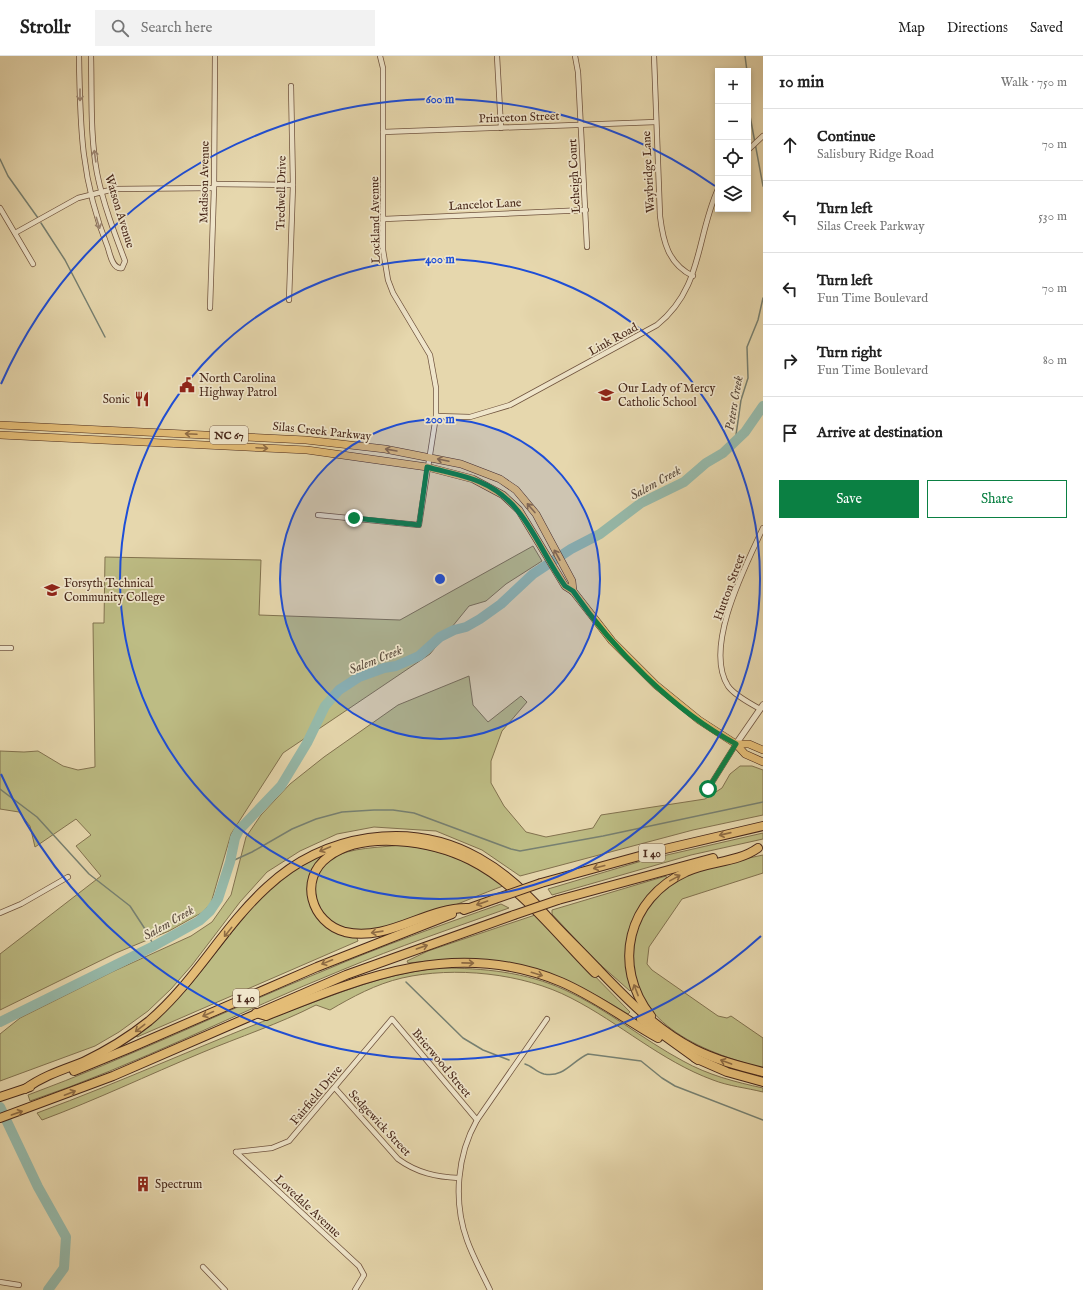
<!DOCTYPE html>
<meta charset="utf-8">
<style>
:root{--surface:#fff;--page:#f2f2f2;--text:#222;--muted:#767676;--line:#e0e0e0;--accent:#0b8043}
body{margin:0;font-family:"IM FELL English",serif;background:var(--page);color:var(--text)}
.controls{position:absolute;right:12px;top:12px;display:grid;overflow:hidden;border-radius:0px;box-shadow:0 2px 6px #0003}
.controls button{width:36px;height:36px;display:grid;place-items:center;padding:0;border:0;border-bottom:1px solid var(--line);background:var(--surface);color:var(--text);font:20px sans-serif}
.stop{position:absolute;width:12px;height:12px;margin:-9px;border:3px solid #0b8043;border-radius:50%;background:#fff}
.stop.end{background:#0b8043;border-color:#fff;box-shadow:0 1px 4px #0008}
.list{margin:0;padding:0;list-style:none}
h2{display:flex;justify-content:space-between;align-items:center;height:52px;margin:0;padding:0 16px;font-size:17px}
h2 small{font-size:13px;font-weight:400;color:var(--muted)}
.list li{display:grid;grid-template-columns:26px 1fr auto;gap:12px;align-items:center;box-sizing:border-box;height:72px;padding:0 16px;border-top:1px solid var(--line)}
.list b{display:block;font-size:15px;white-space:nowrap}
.list p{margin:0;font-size:13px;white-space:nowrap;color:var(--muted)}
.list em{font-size:13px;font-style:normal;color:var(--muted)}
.actions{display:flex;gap:8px;padding:12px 16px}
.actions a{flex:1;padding:9px 0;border:1px solid var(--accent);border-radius:0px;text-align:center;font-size:14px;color:var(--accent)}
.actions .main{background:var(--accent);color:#fff}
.icon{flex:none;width:22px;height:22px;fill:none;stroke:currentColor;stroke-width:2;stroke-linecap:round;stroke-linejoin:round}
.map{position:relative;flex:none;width:763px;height:1234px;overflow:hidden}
header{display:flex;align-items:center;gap:24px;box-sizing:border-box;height:56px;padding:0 20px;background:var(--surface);border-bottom:1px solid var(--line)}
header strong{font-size:19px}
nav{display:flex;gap:22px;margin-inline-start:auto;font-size:14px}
.search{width:280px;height:36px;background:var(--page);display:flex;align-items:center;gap:10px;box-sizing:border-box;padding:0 14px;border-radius:0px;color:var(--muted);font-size:15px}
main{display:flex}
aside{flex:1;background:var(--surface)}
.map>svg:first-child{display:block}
</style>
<header>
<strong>Strollr</strong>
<div class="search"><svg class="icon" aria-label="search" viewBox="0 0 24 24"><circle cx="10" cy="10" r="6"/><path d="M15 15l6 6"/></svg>Search here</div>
<nav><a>Map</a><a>Directions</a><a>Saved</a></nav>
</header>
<main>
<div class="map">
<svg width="763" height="1234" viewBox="0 0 763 1234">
<rect width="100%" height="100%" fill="#e6d7ad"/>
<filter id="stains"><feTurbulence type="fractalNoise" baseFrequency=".005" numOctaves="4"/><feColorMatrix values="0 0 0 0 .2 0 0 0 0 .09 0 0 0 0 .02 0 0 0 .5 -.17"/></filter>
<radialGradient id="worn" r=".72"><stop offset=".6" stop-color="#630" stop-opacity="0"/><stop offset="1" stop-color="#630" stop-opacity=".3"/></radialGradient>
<g fill="#bdbc84" stroke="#82724f">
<polygon points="533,490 542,505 506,528 486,545 469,550 430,598 283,697 231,778 211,847 203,856 169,875 116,897 0,954 0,898 101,820 76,790 91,779 76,763 35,791 30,770 19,756 0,753 0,695 24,696 38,695 63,710 78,714 95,711 93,567 104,567 105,501 261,504 259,559 400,564"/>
<polygon points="469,620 473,649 488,666 521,640 527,646 502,675 491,705 491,727 504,750 526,776 546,781 593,772 601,759 705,743 722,732 730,718 740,710 752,710 763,714 763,759 693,774 520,820 482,794 436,775 374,771 337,778 300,795 267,816 240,846 192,909 171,933 148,955 119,976 95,990 0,1025 0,978 20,962 112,916 191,880 212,866 231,839 246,781 261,759 290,728 324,701 398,649"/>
<polygon points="763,777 763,783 691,799 552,839 548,833 645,804"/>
<path d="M400,789C439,793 472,805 503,830C462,845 419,867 376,873C370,874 364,876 358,875C347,874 333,869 325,861C311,844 311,813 332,802C352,791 378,792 400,789Z"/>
<path d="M763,799V817L682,843L649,891L647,908L652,914L718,960L727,962L731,960L763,982V1012C702,996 624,966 634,889C637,866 649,844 668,830C695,811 731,806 763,799Z"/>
<path d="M319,801L321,804L316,809L312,852L347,879L357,882L358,885L137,981L136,979C151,966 167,954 180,940C225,892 256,828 319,801Z"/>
<polygon points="666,820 667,824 629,880 632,933 630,935 595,904 552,858 552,854"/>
<path d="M501,848L509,852C453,872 397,891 342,914C238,956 137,1009 30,1045L28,1039C128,1002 224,955 323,915C382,890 441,869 501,848Z"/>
<path d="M535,859L630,956L628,958C551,910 498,897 408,907L407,905L428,895Z"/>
<path d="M440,912C483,912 526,916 565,934C607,953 642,983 683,1005C708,1019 735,1026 763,1032V1036C747,1032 728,1030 713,1024C661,1005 620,967 571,942C523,917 454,910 402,922C376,928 352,941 330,954L316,949C279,968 239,981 201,997C148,1019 96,1044 42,1064L37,1057C124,1025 208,986 295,953C345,935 387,917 440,912Z"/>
</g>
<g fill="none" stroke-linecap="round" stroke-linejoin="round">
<g stroke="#778071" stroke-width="1.5">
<polyline points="745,0 747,15"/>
<polyline points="748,35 748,49 763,130"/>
<polyline points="0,103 8,120 38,162"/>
<polyline points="41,167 65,204 105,281"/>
<polyline points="735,386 741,344 748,322 747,291 758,264 763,242"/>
<polyline points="0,733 37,761 89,818 130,850 145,873 154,890"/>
<polyline points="230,806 252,796 292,773 316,763 342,756 374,754 393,754 414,757 511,793 520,795 603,780 763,746"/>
<polyline points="406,926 463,982 483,994 509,1004"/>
<path d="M525,1008C532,1010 536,1016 544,1018C564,1022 572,1005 588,998L641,1005L662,1022L675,1030L763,1064"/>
</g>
<g stroke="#96baab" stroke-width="10">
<polyline points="0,966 154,890 199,865 210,855 218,843 230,806 235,782 239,774 281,730 307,687 325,650 339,634 359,621 384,612 396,610 419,600 440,581 454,574 466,571 480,563 501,548 533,518 571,493 600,478 641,447 684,426 706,407 723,397 745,376 763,350"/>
<polyline points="0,1051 38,1131 66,1181 64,1212 48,1234"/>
</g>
<g stroke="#70543f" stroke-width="6">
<g id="minor">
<path d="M79,0C80,71 81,125 108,192C110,199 113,214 122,212L125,205C114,176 103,147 97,117C90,79 92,39 91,0"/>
<polyline points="497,0 501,72"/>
<polyline points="575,0 578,16 587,191"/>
<path d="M654,0L660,160C663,185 668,208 693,220"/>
<polyline points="383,76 656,66"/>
<polyline points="748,94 763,80"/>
<polyline points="214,128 293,129"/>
<polyline points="0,152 33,208"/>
<polyline points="384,163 586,154"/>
<polyline points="15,177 78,142 114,133 214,132"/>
<polyline points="289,244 293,129 291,30"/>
<polyline points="210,252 214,132 215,0"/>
<path d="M436,360L470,361L510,349L657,269C703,232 696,181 718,133"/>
<polyline points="318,459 419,469 436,360 436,332 430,299 393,237 388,224 383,194 383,12 380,0"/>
<polyline points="0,592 11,592"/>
<path d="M760,653C750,647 735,640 728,630C703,591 746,509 763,472"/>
<polyline points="708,733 736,688"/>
<polyline points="0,857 21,848 68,821"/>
<path d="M335,1032L398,1103C417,1117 437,1121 459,1122"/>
<polyline points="236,1096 272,1092 289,1085 392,963 477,1064"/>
<polyline points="236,1096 359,1210 364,1219 355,1234"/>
<polyline points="203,1211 225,1234"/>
<polyline points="0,1226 19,1229"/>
<path d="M490,1234C482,1217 473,1201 467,1184C453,1145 457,1099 477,1064L547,963"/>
</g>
</g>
<g stroke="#70543f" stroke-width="7">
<polyline id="tertiary" points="736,688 763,649"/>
</g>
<g stroke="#48281a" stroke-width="8">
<g id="primary">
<polyline points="0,369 306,384 385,393 461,408 500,423 516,434 536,458 572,525 573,535"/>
<polyline points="0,379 307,394 427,411 473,423 503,439 519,454 565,530 573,535 612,585 656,629 699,664 736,688 745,698 763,706"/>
<polyline points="736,688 749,688 763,694"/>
</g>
</g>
<g stroke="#48281a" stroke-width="10">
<g id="motorway">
<polyline points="541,827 665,793 763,770"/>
<polyline points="558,844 713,802"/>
<path d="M468,852C426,851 389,886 345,876C311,867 298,823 328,801C364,774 432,785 470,804C520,829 556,878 595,917"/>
<polyline points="464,854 495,843"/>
<path d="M256,957L266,960C363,921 456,882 561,926C596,941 626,964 658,982"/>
<path d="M651,960C611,910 628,842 686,816C709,805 737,807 758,792"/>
<polyline points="641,963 698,1004"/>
<polyline points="695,1002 727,1016 763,1026"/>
<polyline points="74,1015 130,992 317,911 452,858"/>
<path d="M25,1033C43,1020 62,1014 83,1006C106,995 129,981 149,965C195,926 223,871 267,831C324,778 410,763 479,802C504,816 526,836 545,858C561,876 579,893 596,911C625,941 655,973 694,993C716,1004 739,1010 763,1016"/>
<polyline points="0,1041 30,1031"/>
<polyline points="0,1062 113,1020 346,919 514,859"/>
</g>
</g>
<use href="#minor" stroke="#efe5ca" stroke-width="4.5"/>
<use href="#tertiary" stroke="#efe5ca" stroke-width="5.5"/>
<use href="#primary" stroke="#e3bc76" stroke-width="7"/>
<use href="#motorway" stroke="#e3bc76" stroke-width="8"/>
<g stroke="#48281a" stroke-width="10" stroke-linecap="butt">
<g id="motorway-bridge">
<polyline points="495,843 541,827"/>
<polyline points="514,859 558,844"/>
</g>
</g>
<use href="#motorway-bridge" stroke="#e3bc76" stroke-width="8"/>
</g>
<defs><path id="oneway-shaft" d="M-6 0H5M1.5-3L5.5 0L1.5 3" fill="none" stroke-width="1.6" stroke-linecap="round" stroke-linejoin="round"/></defs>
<g stroke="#9c8672">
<use href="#oneway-shaft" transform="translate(80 39) rotate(90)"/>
<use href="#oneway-shaft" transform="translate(95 100) rotate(-98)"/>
<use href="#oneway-shaft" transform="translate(98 167) rotate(73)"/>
</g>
<g stroke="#8e6b43">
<use href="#oneway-shaft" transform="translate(191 378) rotate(-177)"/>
<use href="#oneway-shaft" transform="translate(262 392) rotate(3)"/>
<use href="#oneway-shaft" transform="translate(391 394) rotate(-170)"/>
<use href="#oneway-shaft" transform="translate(443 404) rotate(-168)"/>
<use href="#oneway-shaft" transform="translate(531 452) rotate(-131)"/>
<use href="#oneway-shaft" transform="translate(557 499) rotate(-119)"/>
<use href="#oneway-shaft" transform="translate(725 778) rotate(167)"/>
<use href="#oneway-shaft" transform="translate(325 793) rotate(157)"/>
<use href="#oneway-shaft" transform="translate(599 811) rotate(165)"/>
<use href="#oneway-shaft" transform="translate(675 822) rotate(-29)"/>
<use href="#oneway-shaft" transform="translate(482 847) rotate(161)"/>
<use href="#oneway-shaft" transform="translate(228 876) rotate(129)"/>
<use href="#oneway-shaft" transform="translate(377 876) rotate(172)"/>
<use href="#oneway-shaft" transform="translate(422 891) rotate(-19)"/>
<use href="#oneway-shaft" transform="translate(327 906) rotate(158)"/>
<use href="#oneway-shaft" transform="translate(468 907) rotate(1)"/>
<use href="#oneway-shaft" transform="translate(537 918) rotate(17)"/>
<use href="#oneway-shaft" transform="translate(636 934) rotate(-111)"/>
<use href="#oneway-shaft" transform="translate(208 958) rotate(156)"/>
<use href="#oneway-shaft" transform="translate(140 972) rotate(142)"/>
<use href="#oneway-shaft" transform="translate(726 1006) rotate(-160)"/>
<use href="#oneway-shaft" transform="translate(70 1037) rotate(-21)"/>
<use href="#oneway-shaft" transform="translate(17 1057) rotate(-19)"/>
</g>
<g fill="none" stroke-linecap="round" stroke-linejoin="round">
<path stroke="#0b8043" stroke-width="5" d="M354,462L419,469L427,411C445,416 464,419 480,426C526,445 538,493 565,530L573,535C613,593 674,655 736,688L708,733"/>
</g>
<circle cx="440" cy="523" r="160" fill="#1d4ed8" fill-opacity=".12"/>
<g fill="none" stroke="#1d4ed8" stroke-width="2">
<circle cx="440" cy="523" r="160"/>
<circle cx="440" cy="523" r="320"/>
<path d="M761 880A480 480 0 0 1 1 718M1 328A480 480 0 0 1 715 130"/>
</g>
<defs>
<g id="civic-bare" transform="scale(1.2)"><path d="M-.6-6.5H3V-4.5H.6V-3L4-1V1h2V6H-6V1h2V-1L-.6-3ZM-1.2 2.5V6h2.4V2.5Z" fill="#8f2418" stroke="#efe5ca" stroke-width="2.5" paint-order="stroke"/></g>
<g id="school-bare" transform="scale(1.2)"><path d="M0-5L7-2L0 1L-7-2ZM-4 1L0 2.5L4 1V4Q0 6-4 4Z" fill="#8f2418" stroke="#efe5ca" stroke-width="2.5" paint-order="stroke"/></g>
<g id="restaurant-bare" transform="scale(1.2)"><path d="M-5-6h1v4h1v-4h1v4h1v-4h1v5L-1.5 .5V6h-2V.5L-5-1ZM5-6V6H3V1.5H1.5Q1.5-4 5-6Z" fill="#8f2418" stroke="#efe5ca" stroke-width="2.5" paint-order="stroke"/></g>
<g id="university-bare" transform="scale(1.2)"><path d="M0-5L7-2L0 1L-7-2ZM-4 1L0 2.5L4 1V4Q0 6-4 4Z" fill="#8f2418" stroke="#efe5ca" stroke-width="2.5" paint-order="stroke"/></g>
<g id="building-bare" transform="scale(1.2)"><path d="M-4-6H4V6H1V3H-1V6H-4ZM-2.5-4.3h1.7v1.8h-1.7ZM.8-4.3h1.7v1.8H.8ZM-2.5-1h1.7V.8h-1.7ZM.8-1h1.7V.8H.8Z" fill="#8f2418" stroke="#efe5ca" stroke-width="2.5" paint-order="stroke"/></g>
</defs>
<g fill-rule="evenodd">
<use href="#civic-bare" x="187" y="329"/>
<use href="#school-bare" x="606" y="339"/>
<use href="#restaurant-bare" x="142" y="343"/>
<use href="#university-bare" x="52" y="534"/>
<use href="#building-bare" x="143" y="1128"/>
</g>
<g text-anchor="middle" stroke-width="3.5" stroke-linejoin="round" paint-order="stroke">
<g fill="#efe5ca" stroke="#7a614f" stroke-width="1">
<rect x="210" y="370" width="38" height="18" rx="3"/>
<rect x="639" y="788" width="26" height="18" rx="3"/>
<rect x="233" y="933" width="26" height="18" rx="3"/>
</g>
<g font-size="11" font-weight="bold" fill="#48281a">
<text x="229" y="383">NC 67</text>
<text x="652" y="801">I 40</text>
<text x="246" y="946">I 40</text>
</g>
<g font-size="12" fill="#48281a" stroke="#efe5ca">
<text transform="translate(519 61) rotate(-2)" y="4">Princeton Street</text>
<text transform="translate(648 116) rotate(-93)" y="4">Waybridge Lane</text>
<text transform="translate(574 120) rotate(-93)" y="4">Leheigh Court</text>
<text transform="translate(204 126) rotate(-89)" y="4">Madison Avenue</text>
<text transform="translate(281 137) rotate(-89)" y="4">Tredwell Drive</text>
<text transform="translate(485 148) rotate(-3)" y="4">Lancelot Lane</text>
<text transform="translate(120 155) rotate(73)" y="4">Watson Avenue</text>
<text transform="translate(375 164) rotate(-91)" y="4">Lockland Avenue</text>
<text transform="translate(613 283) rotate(-29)" y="4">Link Road</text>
<text transform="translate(322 375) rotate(6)" y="4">Silas Creek Parkway</text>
<text transform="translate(729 531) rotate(-70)" y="4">Hutton Street</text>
<text transform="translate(442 1007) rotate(50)" y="4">Brierwood Street</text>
<text transform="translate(316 1039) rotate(-50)" y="4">Fairfield Drive</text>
<text transform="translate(380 1067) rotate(47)" y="4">Sedgewick Street</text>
<text transform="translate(308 1150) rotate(43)" y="4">Lovedale Avenue</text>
</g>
<g font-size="12" fill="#48281a" stroke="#efe5ca" text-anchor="start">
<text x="199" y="326">North Carolina<tspan x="199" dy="14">Highway Patrol</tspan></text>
<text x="618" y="336">Our Lady of Mercy<tspan x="618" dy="14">Catholic School</tspan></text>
<text x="130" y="347" text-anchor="end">Sonic</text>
<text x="64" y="531">Forsyth Technical<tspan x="64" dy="14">Community College</tspan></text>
<text x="155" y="1132">Spectrum</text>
</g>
<g font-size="13" font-style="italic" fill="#5c4c3e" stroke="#efe5ca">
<text transform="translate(733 347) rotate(-80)" y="5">Peters Creek</text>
<text transform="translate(655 426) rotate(-29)" y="5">Salem Creek</text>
<text transform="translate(375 603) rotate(-22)" y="5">Salem Creek</text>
<text transform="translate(168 866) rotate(-30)" y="5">Salem Creek</text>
</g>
</g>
<circle cx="440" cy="523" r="6" fill="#1d4ed8" stroke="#efe5ca" stroke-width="2"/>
<g font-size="12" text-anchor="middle" font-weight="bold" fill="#1d4ed8" stroke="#efe5ca" stroke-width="3.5" stroke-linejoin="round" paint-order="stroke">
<text x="440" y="47">600 m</text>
<text x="440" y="207">400 m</text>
<text x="440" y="367">200 m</text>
</g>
<rect width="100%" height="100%" filter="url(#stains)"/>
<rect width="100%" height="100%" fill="url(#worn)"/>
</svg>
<div class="controls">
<button>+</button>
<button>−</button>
<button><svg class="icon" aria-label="locate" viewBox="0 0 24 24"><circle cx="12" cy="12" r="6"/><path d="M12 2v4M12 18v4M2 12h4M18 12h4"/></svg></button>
<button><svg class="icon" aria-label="layers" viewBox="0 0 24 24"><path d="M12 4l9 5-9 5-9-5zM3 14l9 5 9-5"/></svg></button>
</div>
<div class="stop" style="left:708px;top:733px"></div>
<div class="stop end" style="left:354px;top:462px"></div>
</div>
<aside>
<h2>10 min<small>Walk · 750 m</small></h2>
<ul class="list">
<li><svg class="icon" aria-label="ahead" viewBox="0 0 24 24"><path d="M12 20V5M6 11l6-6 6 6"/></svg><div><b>Continue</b><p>Salisbury Ridge Road</p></div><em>70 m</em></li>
<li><svg class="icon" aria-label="left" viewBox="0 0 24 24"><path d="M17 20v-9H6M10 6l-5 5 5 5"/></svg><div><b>Turn left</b><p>Silas Creek Parkway</p></div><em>530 m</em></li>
<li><svg class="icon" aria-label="left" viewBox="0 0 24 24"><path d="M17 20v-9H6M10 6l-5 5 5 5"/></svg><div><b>Turn left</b><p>Fun Time Boulevard</p></div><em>70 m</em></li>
<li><svg class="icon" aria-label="right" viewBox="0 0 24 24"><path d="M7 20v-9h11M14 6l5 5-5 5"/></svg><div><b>Turn right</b><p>Fun Time Boulevard</p></div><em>80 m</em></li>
<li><svg class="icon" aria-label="arrive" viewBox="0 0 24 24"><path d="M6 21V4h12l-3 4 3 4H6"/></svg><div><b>Arrive at destination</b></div></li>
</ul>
<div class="actions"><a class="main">Save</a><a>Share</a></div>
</aside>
</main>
